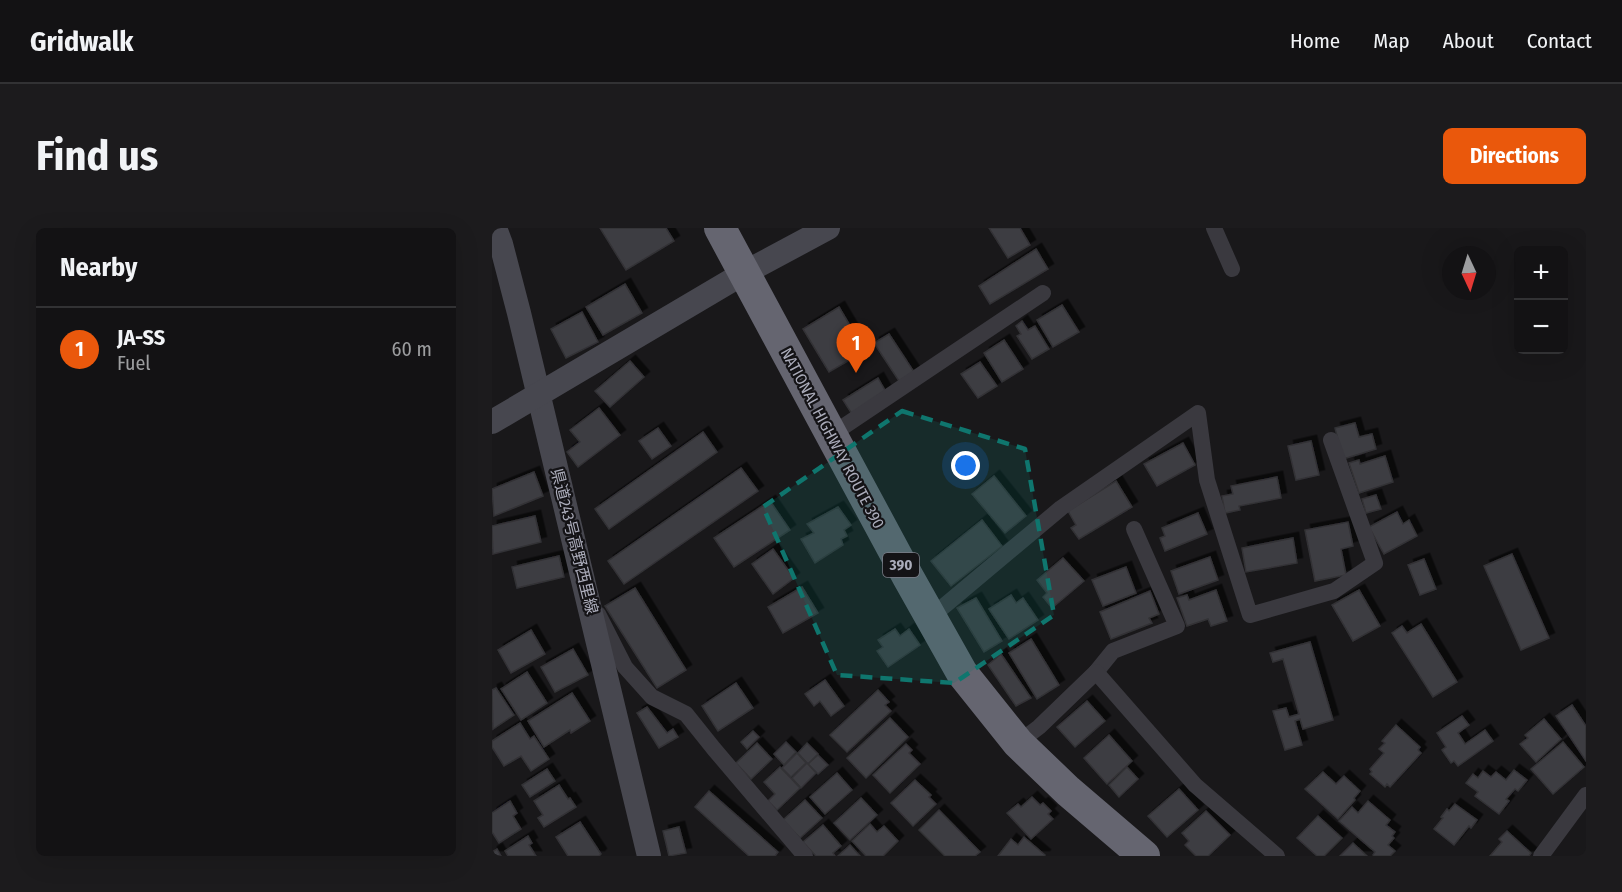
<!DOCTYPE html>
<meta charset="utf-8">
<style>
:root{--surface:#131214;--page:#1c1b1d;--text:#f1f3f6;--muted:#9d9ea0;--line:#323234;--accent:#ea580c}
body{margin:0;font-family:"Fira Sans Condensed","Noto Sans JP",sans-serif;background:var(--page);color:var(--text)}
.controls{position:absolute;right:18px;top:18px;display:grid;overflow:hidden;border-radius:9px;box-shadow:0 6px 24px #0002}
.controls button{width:54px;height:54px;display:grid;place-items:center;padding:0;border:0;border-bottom:2px solid var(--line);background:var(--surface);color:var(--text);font:30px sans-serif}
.compass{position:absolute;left:950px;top:18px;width:54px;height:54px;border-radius:50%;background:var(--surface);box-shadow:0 6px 24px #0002;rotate:176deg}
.you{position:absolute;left:474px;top:238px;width:21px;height:21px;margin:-15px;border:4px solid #fff;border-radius:50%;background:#1a73e8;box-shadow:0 0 0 9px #1a73e833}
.badge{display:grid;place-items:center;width:39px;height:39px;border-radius:50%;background:var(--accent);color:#fff;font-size:20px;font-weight:700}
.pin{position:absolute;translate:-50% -50px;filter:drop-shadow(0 2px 3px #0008)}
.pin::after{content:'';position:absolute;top:32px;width:21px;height:18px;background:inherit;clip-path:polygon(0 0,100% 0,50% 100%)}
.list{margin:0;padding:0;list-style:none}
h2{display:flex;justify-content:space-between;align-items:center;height:78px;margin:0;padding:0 24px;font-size:26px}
h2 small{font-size:20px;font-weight:400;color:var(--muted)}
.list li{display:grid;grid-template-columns:39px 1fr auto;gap:18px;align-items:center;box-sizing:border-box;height:84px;padding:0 24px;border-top:2px solid var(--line)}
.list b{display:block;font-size:22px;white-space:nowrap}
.list p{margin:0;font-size:20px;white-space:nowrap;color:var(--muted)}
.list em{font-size:20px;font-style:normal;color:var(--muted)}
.map{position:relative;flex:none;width:1094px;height:628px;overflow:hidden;border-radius:9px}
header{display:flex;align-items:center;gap:36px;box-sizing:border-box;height:84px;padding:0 30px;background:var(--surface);border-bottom:2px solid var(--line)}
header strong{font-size:28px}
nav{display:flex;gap:33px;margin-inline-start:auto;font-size:21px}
.intro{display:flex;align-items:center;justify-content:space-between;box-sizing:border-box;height:144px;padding:0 36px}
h1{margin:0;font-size:42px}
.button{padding:15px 27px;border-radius:9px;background:var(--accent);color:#fff;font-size:21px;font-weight:700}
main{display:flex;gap:36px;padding:0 36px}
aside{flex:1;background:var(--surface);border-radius:9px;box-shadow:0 6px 24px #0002}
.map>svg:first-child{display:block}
</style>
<header>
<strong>Gridwalk</strong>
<nav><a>Home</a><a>Map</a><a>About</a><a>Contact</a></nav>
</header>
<div class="intro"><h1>Find us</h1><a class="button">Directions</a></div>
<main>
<aside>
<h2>Nearby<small></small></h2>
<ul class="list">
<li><span class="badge">1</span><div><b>JA-SS</b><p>Fuel</p></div><em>60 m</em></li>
</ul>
</aside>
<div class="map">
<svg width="1094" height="628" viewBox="0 0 1094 628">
<defs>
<filter id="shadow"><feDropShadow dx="5.5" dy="-5.5" stdDeviation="0" flood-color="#0009"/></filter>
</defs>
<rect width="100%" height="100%" fill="#19181a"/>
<g fill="#3e3d42" stroke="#333236" stroke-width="1.5" filter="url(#shadow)">
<polygon points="108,0 174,0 182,13 134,42"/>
<polygon points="497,0 528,0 538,17 516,30"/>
<polygon points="544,21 556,41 498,76 487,58"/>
<polygon points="133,56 150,85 111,107 94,79"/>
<polygon points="570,77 587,104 561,119 545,92"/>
<polygon points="347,79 373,123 337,144 311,101"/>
<polygon points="90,84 106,114 74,130 59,101"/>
<polygon points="530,93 536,102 543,98 557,121 540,131 525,108 529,106 524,98"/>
<polygon points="397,106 422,144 407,153 382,115"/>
<polygon points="512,112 531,141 510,154 492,125"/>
<polygon points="138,133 152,149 118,179 103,163"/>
<polygon points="488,134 505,158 486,170 469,146"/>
<polygon points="386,150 394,164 360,186 351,172"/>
<polygon points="107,180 128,207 86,239 75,224 88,214 78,202"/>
<polygon points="863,195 867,209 880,206 884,221 851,231 843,200"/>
<polygon points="166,200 179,218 160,231 147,213"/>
<polygon points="211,204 225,224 117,301 103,281"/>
<polygon points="819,213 827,247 804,252 796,218"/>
<polygon points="691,215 703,237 665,258 652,236"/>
<polygon points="893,228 901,254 867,265 857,235 867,232 868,236"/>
<polygon points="249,240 266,263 132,356 116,333"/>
<polygon points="42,244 51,268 2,288 0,261"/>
<polygon points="502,248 534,288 513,305 480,266"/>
<polygon points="785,249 789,270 747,278 748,282 733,285 730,268 741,266 739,258"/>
<polygon points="624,253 640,279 587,311 579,300 584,297 576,283"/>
<polygon points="884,267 889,281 874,285 870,271"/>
<polygon points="278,273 298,302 242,339 222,310"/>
<polygon points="346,279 359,297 352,302 355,308 349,311 351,317 323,335 309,311 322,305 315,296"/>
<polygon points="905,284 911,296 917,292 925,308 892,326 877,299"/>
<polygon points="706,285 715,306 673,323 668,310 673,308 670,300"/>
<polygon points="43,288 49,314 1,326 0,298"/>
<polygon points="490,292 510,318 459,358 439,333"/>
<polygon points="856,294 861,318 849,321 854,347 823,353 813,302"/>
<polygon points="801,310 805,335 754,344 750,320"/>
<polygon points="281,321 302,350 281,366 260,336"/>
<polygon points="1020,326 1057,410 1029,422 992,338"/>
<polygon points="67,328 72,349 25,360 20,339"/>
<polygon points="718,329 726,352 687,366 679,343"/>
<polygon points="571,330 592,353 560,380 551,369 555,365 545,352"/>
<polygon points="932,331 944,361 928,367 916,337"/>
<polygon points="634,339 644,365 611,378 600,352"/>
<polygon points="310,359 326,385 291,405 276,379"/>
<polygon points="143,360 194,442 165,460 113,378"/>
<polygon points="724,362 735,393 719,398 716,391 695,398 685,370 695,367 697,372"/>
<polygon points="867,362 888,398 861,413 840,377"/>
<polygon points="658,363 667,386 657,390 660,395 619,411 608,384"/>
<polygon points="519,367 524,375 531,370 546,392 517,411 497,381"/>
<polygon points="484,370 510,413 492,424 465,380"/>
<polygon points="929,396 965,454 941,469 900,405 910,398 915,405"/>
<polygon points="403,401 408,408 417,401 428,417 396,439 385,423 391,419 386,412"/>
<polygon points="39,402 53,426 19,445 6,422"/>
<polygon points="539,411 567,457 545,471 517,425"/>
<polygon points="818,414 841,492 811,501 808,491 803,493 810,517 793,522 781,483 794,480 797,489 807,486 791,431 781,434 778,425"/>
<polygon points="81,421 96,447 63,464 49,439"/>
<polygon points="509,426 539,470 524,478 496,437"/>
<polygon points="35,444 55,475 29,492 9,461"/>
<polygon points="333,452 352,478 339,488 328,473 322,478 313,466"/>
<polygon points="244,455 261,480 226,503 210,478"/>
<polygon points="4,460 22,487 1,501 0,462"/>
<polygon points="386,462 397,474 393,477 399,483 355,524 338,507"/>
<polygon points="80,465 98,493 79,505 78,502 52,519 36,493"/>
<polygon points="595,473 613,493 583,519 565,499"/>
<polygon points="1080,477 1094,498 1094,533 1064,488"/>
<polygon points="155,479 175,505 181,501 186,509 167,520 145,485"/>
<polygon points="970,488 977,497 966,505 973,516 993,502 1001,513 966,538 962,533 959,535 950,522 954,519 945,505"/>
<polygon points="398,490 416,509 374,550 355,530"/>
<polygon points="1052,491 1069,511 1044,534 1028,516 1036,510 1033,507"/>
<polygon points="28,495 38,511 42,508 57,531 39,543 29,528 12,538 0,519 0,513"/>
<polygon points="904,497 928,519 926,522 929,525 898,559 895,556 893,559 878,546 880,544 878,541 892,525 887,521 893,515 890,513"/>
<polygon points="261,503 267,509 255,521 249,514"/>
<polygon points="617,507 640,533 615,556 592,530"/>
<polygon points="294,514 304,524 292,537 282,526"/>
<polygon points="1071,514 1092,539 1061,566 1039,541"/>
<polygon points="265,515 280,531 259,551 244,535"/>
<polygon points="315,515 326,526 316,536 306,525"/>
<polygon points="414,516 420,522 417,525 428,536 398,565 381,547"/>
<polygon points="305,525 314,535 299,549 290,540"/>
<polygon points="326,527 336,537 326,546 316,536"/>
<polygon points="315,535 324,545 309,560 300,550"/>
<polygon points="288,539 308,560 285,582 276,573 283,566 272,554"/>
<polygon points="635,539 646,551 627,569 617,557"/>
<polygon points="55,541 63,553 38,569 30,557"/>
<polygon points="1022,542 1035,552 1026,563 1023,561 1014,571 1017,573 1007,586 983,568 986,564 974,555 981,546 986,550 991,543 999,549 1004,544 1014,552"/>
<polygon points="831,544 844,556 852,548 868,563 862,570 863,572 846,591 813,561"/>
<polygon points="345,545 360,562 333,586 318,569"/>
<polygon points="423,552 439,567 437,569 444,576 421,598 399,575"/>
<polygon points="67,557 76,571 78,570 84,579 52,599 46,590 51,587 42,573"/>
<polygon points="687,561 706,582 675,609 656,588"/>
<polygon points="217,563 286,624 283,628 257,628 203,579"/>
<polygon points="540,569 548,577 551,575 559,583 556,586 561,591 539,611 515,585 526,576 529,579"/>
<polygon points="369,570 385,587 358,612 342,595"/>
<polygon points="313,572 330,590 308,610 291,592"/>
<polygon points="18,573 25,585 21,588 29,601 7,615 0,604 0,585"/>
<polygon points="876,573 898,592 894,597 903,604 900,608 902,610 896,617 903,623 898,628 882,628 881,627 883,624 847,593 860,579 866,585"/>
<polygon points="963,576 985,592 979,600 977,598 962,617 942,601 951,590 949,589 955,581 957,583"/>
<polygon points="447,582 488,624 483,628 453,628 427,602"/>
<polygon points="714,583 738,607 716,628 704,628 693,617 697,613 690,605"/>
<polygon points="826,588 850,610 832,628 825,628 805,610"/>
<polygon points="88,594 109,626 107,628 76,628 64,609"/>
<polygon points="378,596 385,604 392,598 406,613 391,628 374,628 360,613"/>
<polygon points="331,597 349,618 341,625 343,628 324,628 311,614"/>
<polygon points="187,599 194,625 177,628 171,603"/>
<polygon points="1015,603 1039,625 1037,628 998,628 1010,614 1007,611"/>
<polygon points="36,608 40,615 37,617 44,628 16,628 13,623"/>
<polygon points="532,609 553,627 552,628 506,628 519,611 526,617"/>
<polygon points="861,615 875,628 848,628"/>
<polygon points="358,617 368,628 346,628"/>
<polygon points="5,621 9,628 0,628 0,624"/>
</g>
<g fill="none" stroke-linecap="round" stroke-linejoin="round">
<g stroke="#3a393f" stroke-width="16">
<polyline points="722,0 740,41"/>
<polyline points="339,207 551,65"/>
<polyline points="106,386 133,439 160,469 194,486 222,521 313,628"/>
<polyline points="439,389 569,280 706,185 715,252 758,387 842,363 883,335 839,212"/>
<polyline points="604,444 621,423 685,398 642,301"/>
<polyline points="526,515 547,499 604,444 703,557 785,628"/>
<polyline points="1049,628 1094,567"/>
</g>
<g stroke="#47474f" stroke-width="24">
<polyline points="3,0 9,16 27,85 157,628"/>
<polyline points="0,194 252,45 336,0"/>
</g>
<polyline stroke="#656570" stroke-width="32" points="228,0 416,349 470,445 526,515 576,563 652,628"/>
</g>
<path fill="#0f766e" fill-opacity="0.2" stroke="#0f766e" stroke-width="4.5" stroke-dasharray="12 8" stroke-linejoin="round" d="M410,183L533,221L562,387L462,455L345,447L271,279Z"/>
<g text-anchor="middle" stroke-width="4.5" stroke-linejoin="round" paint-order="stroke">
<rect fill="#141316" stroke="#7e7e89" stroke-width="1.5" x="391" y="325" width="36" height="24" rx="4.5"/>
<g font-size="15" font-weight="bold" fill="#abacba">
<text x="409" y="342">390</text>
</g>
<g font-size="16" fill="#abacba" stroke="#141316">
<text transform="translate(341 210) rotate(62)" y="6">NATIONAL HIGHWAY ROUTE 390</text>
<text transform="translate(83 313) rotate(76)" y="6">県道243号高野西里線</text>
</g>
</g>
</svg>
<div class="controls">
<button>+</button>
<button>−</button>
</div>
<svg class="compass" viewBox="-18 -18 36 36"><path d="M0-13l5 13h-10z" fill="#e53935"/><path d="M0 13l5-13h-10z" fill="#9d9ea0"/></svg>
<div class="you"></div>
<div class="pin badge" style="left:364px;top:145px">1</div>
</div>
</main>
